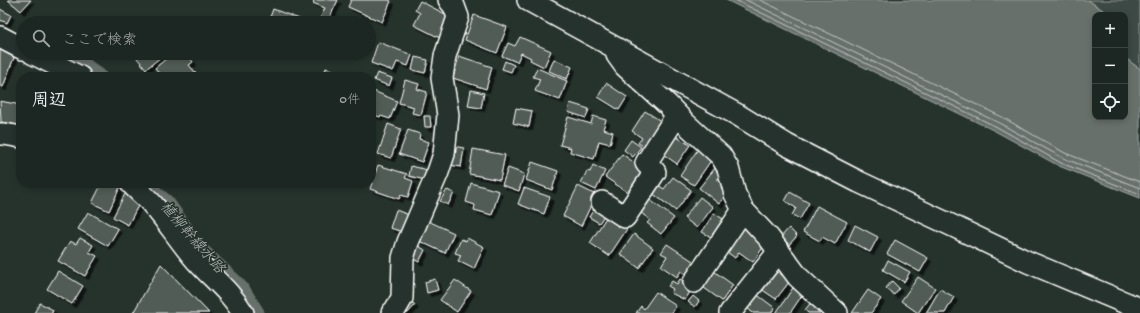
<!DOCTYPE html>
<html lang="ja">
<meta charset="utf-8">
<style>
:root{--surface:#1c2622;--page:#29322f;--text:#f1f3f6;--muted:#a0a5a5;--line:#3a4340}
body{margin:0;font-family:"Gochi Hand","Klee One",sans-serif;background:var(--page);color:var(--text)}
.controls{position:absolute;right:12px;top:12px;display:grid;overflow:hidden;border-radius:8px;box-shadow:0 2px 6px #0003}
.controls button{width:36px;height:36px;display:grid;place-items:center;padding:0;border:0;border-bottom:1px solid var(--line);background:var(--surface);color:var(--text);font:20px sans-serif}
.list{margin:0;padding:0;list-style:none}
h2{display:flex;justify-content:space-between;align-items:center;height:52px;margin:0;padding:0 16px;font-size:17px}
h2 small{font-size:13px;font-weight:400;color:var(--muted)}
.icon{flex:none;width:22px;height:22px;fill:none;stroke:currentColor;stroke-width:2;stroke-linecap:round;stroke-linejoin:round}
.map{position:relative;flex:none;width:1140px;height:313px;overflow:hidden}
.search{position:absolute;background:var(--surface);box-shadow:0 2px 6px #0003;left:16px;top:16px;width:360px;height:44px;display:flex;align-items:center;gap:10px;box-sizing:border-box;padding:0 14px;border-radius:22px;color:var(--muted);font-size:15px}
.panel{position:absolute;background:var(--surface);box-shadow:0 2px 6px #0003;left:16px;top:72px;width:360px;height:116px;border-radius:16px}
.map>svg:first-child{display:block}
</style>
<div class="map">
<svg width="1140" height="313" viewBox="0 0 1140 313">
<defs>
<filter id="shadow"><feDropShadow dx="3.5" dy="3.5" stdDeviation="0" flood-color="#0009"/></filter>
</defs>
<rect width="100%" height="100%" fill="#26332d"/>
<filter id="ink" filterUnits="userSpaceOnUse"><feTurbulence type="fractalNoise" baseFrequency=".025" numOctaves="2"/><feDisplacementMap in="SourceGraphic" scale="8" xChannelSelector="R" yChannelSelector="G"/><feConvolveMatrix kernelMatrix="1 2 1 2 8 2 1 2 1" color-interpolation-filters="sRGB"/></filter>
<g filter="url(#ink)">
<polygon fill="#3e4944" stroke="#9ea4a2" points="1088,0 1140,0 1140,69 1125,58 1125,15 1107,15 1107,13"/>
<polygon fill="#67706c" stroke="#a4a9a7" points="726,0 1088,0 1107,13 1107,15 1095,15 1095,117 1125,117 1125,58 1140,69 1140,198 1059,166 995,131"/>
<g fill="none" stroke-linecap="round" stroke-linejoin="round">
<g stroke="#c2c6c4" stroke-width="1">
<polyline points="735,0 997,127 1061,163 1140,194"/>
<polyline points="746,0 999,123 1063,158 1140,188"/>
<polyline points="760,0 1002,117 1065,153 1140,182"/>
</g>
<g stroke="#67706c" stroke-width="17">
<polyline points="55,53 83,65 99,77"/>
<polyline points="147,187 166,203 184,228"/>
<polyline points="202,252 234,282 243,292 256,313"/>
</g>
</g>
<g fill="#515c57" stroke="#fff" filter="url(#shadow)">
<polygon points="8,0 31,0 21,11"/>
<polygon points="314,0 338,0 327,23 318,23 325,8 313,3"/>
<polygon points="351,0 388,0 391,1 382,22 348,7"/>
<polygon points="420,1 451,17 440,38 414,25 420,13 415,10"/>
<polygon points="0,9 11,15 7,23 0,20"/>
<polygon points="273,9 302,20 300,23 268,23"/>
<polygon points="474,15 507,27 497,53 465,40"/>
<polygon points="520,37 551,51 544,67 530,60 531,58 521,53 517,62 502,56 508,43 515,46"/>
<polygon points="378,42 412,55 408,66 397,62 393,71 371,63"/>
<polygon points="0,46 16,52 3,87 0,86"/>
<polygon points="133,53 166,53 146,69"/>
<polygon points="173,53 187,53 193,62 189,65 199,77 162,77 155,68"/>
<polygon points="459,56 492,67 486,89 453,78"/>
<polygon points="415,57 428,60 425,73 412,70"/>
<polygon points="554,59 572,67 567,79 549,71"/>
<polygon points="505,61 514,65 511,72 502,69"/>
<polygon points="326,68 354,77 323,77"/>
<polygon points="537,68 567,81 560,100 535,91 540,79 533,77"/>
<polygon points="377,73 392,78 389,86 374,80"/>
<polygon points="405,80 419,84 417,89 427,92 421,115 412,113 414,107 399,103"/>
<polygon points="606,83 627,97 619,110 598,97"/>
<polygon points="371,90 397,101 390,119 381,116 380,117 371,114"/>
<polygon points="471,90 484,93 481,108 468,106"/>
<polygon points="0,101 21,105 21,123 19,122 19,125 1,122"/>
<polygon points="570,103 589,109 586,118 568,112"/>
<polygon points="516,108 532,111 529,127 513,123"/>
<polygon points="645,111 664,123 647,148 638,143 642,138 632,131"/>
<polygon points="424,116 430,116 431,127 425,127"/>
<polygon points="593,116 606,120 603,129 613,132 610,144 599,141 594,159 570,152 571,148 560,145 568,117 591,124"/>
<polygon points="388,124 401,129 391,158 378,154"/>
<polygon points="408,130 420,134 419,139 429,142 422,162 399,154"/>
<polygon points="675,136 690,145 677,164 663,154"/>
<polygon points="631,140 641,147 633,157 624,150"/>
<polygon points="453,146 464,148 461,167 450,165"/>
<polygon points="473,149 505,155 500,180 469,174"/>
<polygon points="698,149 712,159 694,185 680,176"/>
<polygon points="622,154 646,171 630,194 605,177"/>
<polygon points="532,162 558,171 552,190 526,180"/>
<polygon points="378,165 407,174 405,178 413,181 408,197 401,195 399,199 370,189"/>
<polygon points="593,165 605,171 596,190 581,183 587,171 590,172"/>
<polygon points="411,166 432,171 429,181 409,176"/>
<polygon points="716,167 723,172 717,180 729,190 719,204 699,188"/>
<polygon points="508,168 524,174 519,191 502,185"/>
<polygon points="673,177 691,190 676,211 652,193 658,185 664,189"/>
<polygon points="102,183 118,183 121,185 109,211 92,203"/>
<polygon points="471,183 499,191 492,215 474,210 475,205 466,202"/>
<polygon points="578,186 596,195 581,226 563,216"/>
<polygon points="524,188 550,197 544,214 518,204"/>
<polygon points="447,190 454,193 448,205 440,201"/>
<polygon points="126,192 141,200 128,225 113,217"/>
<polygon points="790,192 809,203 800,219 792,215 796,208 785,201"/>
<polygon points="700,197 713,207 697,228 684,218"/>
<polygon points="650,200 674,218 661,234 647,223 650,220 640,212"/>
<polygon points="598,203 608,210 599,223 589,217"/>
<polygon points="817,206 847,222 835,244 822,237 820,241 803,232"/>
<polygon points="396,210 409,215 403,232 390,228"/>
<polygon points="88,212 118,229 108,246 78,229"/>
<polygon points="714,213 723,219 711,237 702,232"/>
<polygon points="607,216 627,229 609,256 590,243"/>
<polygon points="426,220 454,233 445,253 417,240"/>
<polygon points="741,224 766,243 753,262 739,252 735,258 723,249"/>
<polygon points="855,225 878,237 870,252 848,240"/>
<polygon points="789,228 797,236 787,247 779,239"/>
<polygon points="634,234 653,248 639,268 620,254"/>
<polygon points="80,238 93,245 89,252 97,256 85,276 58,261 70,241 76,244"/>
<polygon points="467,238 484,247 474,269 458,261 461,255 455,253 461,239 466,241"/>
<polygon points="895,240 928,258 920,272 887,254"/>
<polygon points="415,244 425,250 419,262 408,256"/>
<polygon points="667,244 696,263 688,276 681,271 677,277 661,266 667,256 661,253"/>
<polygon points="888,260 910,272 904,282 883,270"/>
<polygon points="161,264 209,313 133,313"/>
<polygon points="711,269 733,285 722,301 700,285"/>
<polygon points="775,270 790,281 776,299 761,289"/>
<polygon points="58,271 83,286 72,304 47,289"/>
<polygon points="918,277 935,288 918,313 901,301"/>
<polygon points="435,279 438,290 427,293 425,282"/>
<polygon points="680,279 693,287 685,300 671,293 673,289 668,286 672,281 677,284"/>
<polygon points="455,280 471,291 457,312 440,300"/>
<polygon points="892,281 899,288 894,295 886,288"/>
<polygon points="795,285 805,291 790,313 776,313"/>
<polygon points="940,289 954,297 945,313 926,313"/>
<polygon points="868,290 881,299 871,313 852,313"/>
<polygon points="656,292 676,306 672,313 636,313 641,306 644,309"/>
<polygon points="756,294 775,308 771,313 753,313 746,307"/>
<polygon points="693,296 699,301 695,307 688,302"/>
<polygon points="816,296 823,313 808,313 805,310"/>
<polygon points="411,301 415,305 408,313 399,313"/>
<polygon points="40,303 53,310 52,313 34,313"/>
</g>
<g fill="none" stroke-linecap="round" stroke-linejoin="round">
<g stroke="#fff" stroke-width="24">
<g id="minor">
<polyline points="528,0 738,115 787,145 859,182 953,226 1028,262 1140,309"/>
<polyline points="0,37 23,49"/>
<polyline points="32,53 80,77"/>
<polyline points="617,55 625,66 668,105 685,123 721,156 728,168 735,194 743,210 769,238 798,277 837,313"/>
<polyline points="0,134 4,134 21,137"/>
<path d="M131,183C138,191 146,197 153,205C168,222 181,243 196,260C213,279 230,291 243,313"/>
<polyline points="602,202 625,217 655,172 646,163 677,115"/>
<polyline points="694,282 743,210"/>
<polyline points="392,313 395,310 402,298 403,258 408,242 438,172 444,154 448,115 442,78 445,56 458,17 454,6 449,0"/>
<polyline points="730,313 779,251"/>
</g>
</g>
<use href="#minor" stroke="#26332d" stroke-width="21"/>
</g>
</g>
<g text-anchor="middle" stroke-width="3.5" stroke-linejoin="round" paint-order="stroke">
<g font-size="15" font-style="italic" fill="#b3b8b6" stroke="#26332d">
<text transform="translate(193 237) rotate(49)" y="5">植柳幹線水路</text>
</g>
</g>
</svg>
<div class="controls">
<button>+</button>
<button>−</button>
<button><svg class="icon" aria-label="locate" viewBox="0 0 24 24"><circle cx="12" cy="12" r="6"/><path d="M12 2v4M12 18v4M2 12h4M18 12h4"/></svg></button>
</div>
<div class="search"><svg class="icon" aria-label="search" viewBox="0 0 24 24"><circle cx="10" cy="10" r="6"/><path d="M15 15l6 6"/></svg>ここで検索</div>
<section class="panel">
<h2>周辺<small>0件</small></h2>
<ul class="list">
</ul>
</section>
</div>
